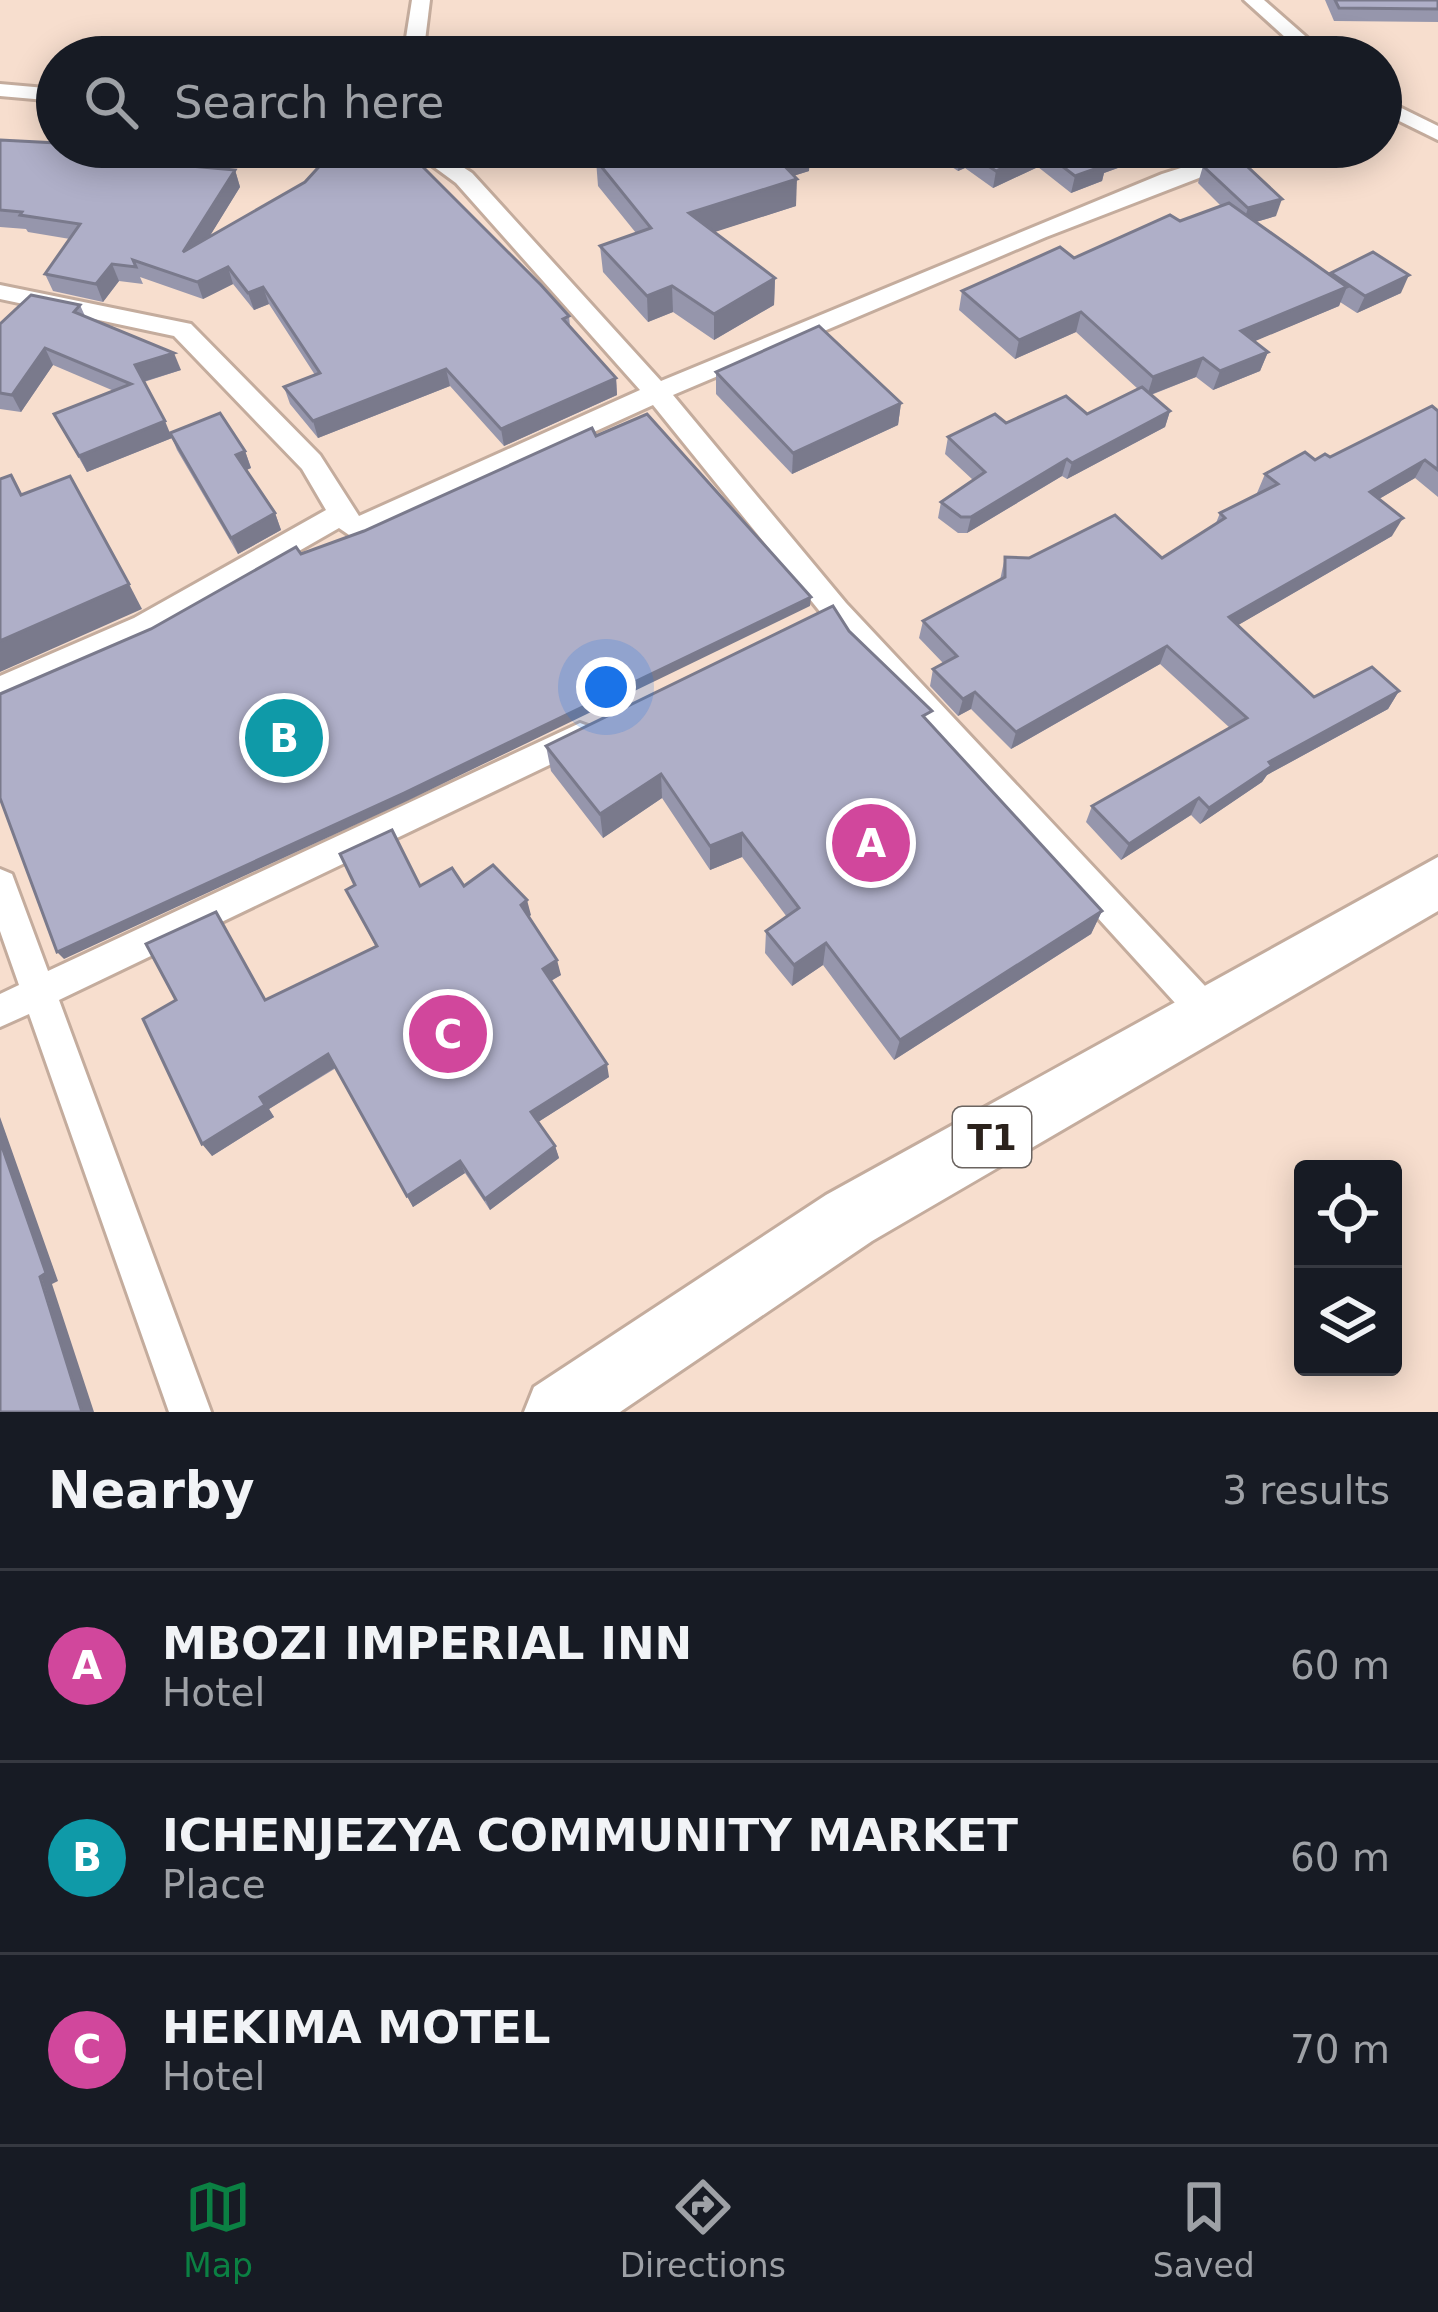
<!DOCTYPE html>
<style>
:root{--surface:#171b24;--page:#20242c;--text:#f1f3f6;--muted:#9ea1a6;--line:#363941;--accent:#0b8043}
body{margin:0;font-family:"DejaVu Sans",sans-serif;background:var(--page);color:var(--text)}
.controls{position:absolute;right:36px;bottom:36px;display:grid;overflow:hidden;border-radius:12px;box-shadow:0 6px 30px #0003}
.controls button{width:108px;height:108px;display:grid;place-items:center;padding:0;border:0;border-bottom:3px solid var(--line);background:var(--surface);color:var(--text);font:60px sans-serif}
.you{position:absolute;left:606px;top:687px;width:42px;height:42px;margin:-30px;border:9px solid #fff;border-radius:50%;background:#1a73e8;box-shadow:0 0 0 18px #1a73e833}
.badge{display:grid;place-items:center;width:78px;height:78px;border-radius:50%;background:var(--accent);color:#fff;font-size:39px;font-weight:700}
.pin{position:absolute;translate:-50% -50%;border:6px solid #fff;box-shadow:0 3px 12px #0006}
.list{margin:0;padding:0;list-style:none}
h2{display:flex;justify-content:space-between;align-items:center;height:156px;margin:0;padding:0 48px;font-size:51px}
h2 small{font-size:39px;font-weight:400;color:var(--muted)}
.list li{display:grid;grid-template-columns:78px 1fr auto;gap:36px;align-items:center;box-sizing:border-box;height:192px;padding:0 48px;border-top:3px solid var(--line)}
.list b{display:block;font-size:45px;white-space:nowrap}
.list p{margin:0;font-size:39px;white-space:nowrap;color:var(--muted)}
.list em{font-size:39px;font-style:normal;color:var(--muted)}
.icon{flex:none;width:66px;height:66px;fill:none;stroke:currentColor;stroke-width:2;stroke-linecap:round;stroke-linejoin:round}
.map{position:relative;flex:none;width:1438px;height:1412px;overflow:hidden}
.search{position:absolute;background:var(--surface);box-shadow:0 6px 30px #0003;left:36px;right:36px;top:36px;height:132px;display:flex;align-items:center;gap:30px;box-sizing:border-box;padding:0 42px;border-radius:66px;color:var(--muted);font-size:45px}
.sheet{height:732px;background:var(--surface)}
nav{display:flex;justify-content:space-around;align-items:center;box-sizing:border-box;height:168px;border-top:3px solid var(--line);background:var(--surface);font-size:33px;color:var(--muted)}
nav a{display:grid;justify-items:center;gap:6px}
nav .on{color:var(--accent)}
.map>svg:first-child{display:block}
</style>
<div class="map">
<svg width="1438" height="1412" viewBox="0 0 1438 1412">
<rect width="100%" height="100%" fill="#f7dece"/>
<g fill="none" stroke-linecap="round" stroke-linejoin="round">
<g stroke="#c4ac9d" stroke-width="6">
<g id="minor">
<polygon points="412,0 430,0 423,57 403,57"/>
<polygon points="1244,0 1264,0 1329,57 1307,57"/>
<polygon points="0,84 57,89 57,101 0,96"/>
<polygon points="1381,98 1438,126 1438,140 1381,112"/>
<polygon points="407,147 432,147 472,173 661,381 1162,174 1247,147 1279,147 1046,237 673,395 846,603 1220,1002 1225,1014 1220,1026 1208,1030 1196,1026 826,619 653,405 365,536 355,539 339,528 154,634 0,701 0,676 134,618 326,510 302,469 174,336 0,299 0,285 191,324 320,455 359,516 640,390 456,183"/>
<polygon points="580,723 591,727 595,736 591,745 59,1000 211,1412 169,1412 29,1014 0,1027 0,994 19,985 0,931 0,869 12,874 48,971"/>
</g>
</g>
<g stroke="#c4ac9d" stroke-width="6">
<polygon id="trunk" points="1438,857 1438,911 872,1241 620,1412 524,1412 534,1387 826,1195"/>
</g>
<use href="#minor" fill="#fff" fill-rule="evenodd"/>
<use href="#trunk" fill="#fff" fill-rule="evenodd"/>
</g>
<g fill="#9696ac">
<polygon points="1325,0 1438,0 1438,22 1334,21"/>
<polygon points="0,140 208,147 195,167 235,170 240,187 209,237 569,316 570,326 616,378 617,395 504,446 450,386 318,438 290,404 284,387 315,375 269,304 254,310 233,284 203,299 140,277 143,284 119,281 103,302 53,291 45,274 70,239 28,232 26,229 0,227"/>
<polygon points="922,147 1212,147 1210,154 1178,164 1165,151 1104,173 1102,181 1071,193 1038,167 993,188 965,168 958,171"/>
<polygon points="596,160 809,171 793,176 796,206 713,232 775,278 774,305 714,340 673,312 648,322 603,272 600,246 636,233 598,186"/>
<polygon points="1203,166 1276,216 1256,222 1330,275 1331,273 1401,293 1357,313 1340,302 1339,306 1254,341 1268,352 1260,371 1213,390 1196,377 1151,395 1170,411 1165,427 1067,479 1062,476 967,533 958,533 938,518 941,502 973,480 945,454 948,437 1006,423 1087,414 1138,389 1076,332 1015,359 959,310 962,291 1074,258 1221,206 1198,183"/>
<polygon points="80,305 85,316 181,370 144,382 172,438 87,472 54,414 114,391 53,365 21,412 0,409 0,324"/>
<polygon points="716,372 901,403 898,425 792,474 716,394"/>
<polygon points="1438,411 1438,497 1415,478 1379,499 1392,536 1238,625 1314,697 1399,691 1388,709 1267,775 1262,782 1200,824 1191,815 1121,860 1086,822 1092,806 1230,728 1160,664 1011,749 971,709 958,716 930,686 933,669 943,663 919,638 923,621 1000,580 1005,557 1162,558 1216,523 1220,513 1259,494 1257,493 1265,474 1315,460 1330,457"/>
<polygon points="170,433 245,451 251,468 246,470 275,513 281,530 238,554 177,450"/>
<polygon points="849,631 929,723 1102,911 1091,934 894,1060 823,965 792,986 765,953 766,931 787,917 742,857 710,870 662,798 603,838 551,771 546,746"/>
<polygon points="420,886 464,886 531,915 528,917 561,975 551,981 609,1077 538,1122 555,1146 559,1158 490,1210 465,1173 413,1207 336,1068 269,1109 274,1117 212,1156 176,1000 225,927 266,1000 376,947 346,890"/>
</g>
<g fill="#7a7a8c">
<polygon points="191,147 208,147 185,182 179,165"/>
<polygon points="803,147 811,147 809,171 774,182 775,156"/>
<polygon points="1135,147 1166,147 1165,151 1104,173 1102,181 1071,193 1075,176 1100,160"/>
<polygon points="1186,147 1212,147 1210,154 1178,164 1183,148"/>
<polygon points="1041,150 1038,167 993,188 996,171"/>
<polygon points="967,152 965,168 958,171 960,155"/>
<polygon points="235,170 240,187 189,270 183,252"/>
<polygon points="797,179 796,206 690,240 689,213"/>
<polygon points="1282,199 1276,216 1242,226 1248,208"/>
<polygon points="112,264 119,281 103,302 96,284"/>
<polygon points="228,267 233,284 203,299 197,282"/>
<polygon points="1409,275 1401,293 1357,313 1365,296"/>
<polygon points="775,278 774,305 714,340 714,314"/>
<polygon points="672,286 673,312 648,322 647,296"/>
<polygon points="263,287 269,304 254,310 248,293"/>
<polygon points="1347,287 1339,306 1234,350 1241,331"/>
<polygon points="1081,312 1076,332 1015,359 1019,340"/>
<polygon points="45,348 53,365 21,412 12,395"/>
<polygon points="1268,352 1260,371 1213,390 1220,371"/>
<polygon points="174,353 181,370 142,382 135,365"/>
<polygon points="1203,358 1196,377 1147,396 1153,377"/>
<polygon points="446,369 450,386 318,438 313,421"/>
<polygon points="616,378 617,395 504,446 501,429"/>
<polygon points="901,403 898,425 792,474 793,453"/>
<polygon points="1170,411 1165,427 1067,479 1072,463"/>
<polygon points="165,421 172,438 87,472 79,456"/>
<polygon points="245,451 251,468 242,472 236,455"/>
<polygon points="1067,459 1062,476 967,533 971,517"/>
<polygon points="1425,460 1415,478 1360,510 1370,492"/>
<polygon points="275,513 281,530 238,554 231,538"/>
<polygon points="1403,518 1392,536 1221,635 1229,617"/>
<polygon points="129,584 142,609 0,672 0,641"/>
<polygon points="811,597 810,606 407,801 64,959 57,952"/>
<polygon points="1167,646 1160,664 1011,749 1016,732"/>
<polygon points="1399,691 1388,709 1267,775 1262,782 1200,824 1209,808 1269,762"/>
<polygon points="975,692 971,709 958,716 963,699"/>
<polygon points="661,774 662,798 603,838 600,814"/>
<polygon points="1199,798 1191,815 1121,860 1129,844"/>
<polygon points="742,833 742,857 710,870 710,846"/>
<polygon points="527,900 531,915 524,920 521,905"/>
<polygon points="1102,911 1091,934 894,1060 900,1040"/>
<polygon points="826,943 823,965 792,986 794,965"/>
<polygon points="557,960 561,975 547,983 543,969"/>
<polygon points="328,1054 336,1067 269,1109 274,1117 212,1156 202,1144 260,1097"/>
<polygon points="607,1064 609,1077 535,1124 531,1112"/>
<polygon points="0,1117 58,1281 52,1284 94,1412 82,1412 0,1141"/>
<polygon points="555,1146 559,1158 490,1210 485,1199"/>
<polygon points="460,1161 465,1173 413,1207 407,1196"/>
</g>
<g fill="#afafc8" stroke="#7a7a8c" stroke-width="3">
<polygon points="1335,0 1438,0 1438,9 1339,8"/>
<polygon points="929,52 939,57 916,57"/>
<polygon points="0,140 57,143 57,147 191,147 179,165 235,170 183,252 305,182 337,147 393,147 406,150 541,285 569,316 563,319 616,378 501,429 446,369 313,421 284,387 320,373 263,287 248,293 228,267 197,282 133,260 136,267 112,264 96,284 45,274 80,224 20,215 22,212 0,210"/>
<polygon points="643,147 803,147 775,156 797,179 689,213 775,278 714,314 672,286 647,296 600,246 651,228 596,160"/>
<polygon points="949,147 1135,147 1100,160 1106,165 1075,176 1041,150 996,171 967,152 960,155"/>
<polygon points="1234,154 1282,199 1248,208 1203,166"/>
<polygon points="1229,203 1347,287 1241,331 1268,352 1220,371 1203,358 1153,377 1081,312 1019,340 962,291 1060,247 1074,258 1170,215 1180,221"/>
<polygon points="1373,252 1409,275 1365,296 1331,273"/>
<polygon points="31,295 80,305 74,312 174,353 135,365 165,421 79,456 54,414 131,384 45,348 12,395 0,393 0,324"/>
<polygon points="819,326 901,403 793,453 716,372"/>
<polygon points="1142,387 1170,411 1072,463 1067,459 971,517 961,517 941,502 985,472 948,437 995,414 1006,423 1066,396 1087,414"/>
<polygon points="1432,406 1438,411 1438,470 1425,460 1370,492 1403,518 1229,617 1314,697 1372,667 1399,691 1269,762 1272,766 1209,808 1199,798 1129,844 1092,806 1247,718 1167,646 1016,732 975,692 963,699 933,669 957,656 923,621 1005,577 1005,557 1029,558 1115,515 1162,558 1225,518 1220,513 1278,484 1265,474 1305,452 1315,460 1325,454 1330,457"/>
<polygon points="220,413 245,451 236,455 275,513 231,538 170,433"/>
<polygon points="647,414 811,597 404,793 57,952 0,798 0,694 151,629 296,547 301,554 364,531 592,428 596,436"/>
<polygon points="11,475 21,495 70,476 129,584 0,641 0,479"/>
<polygon points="833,606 849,631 932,711 923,716 1102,911 900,1040 826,943 794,965 766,931 799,908 742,833 710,846 661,774 600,814 546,746"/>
<polygon points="392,830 420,886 452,868 464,886 493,865 527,900 521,905 557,960 543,969 607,1064 531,1112 555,1146 485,1199 460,1161 407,1196 328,1054 260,1097 265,1105 202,1144 143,1019 176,1000 146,944 216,912 265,1000 377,946 346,890 355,885 340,854"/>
<polygon points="0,1141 46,1273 40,1277 82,1412 0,1412"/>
</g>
<g text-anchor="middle" stroke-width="9" stroke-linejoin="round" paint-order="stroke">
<rect fill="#fff" stroke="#6b6460" stroke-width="3" x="953" y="1107" width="78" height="60" rx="9"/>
<g font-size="36" font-weight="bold" fill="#2b221c">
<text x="992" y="1150">T1</text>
</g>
</g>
</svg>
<div class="controls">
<button><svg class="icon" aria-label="locate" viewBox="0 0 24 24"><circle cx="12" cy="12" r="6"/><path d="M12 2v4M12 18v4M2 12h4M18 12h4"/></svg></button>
<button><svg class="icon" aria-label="layers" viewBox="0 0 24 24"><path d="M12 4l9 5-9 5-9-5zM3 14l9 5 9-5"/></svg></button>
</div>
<div class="you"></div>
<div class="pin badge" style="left:871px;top:843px;background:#d1479c">A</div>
<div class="pin badge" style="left:284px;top:738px;background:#0f9aa8">B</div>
<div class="pin badge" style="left:448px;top:1034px;background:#d1479c">C</div>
<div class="search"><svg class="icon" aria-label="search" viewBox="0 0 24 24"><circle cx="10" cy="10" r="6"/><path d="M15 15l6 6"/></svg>Search here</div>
</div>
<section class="sheet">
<h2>Nearby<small>3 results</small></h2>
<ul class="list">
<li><span class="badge" style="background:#d1479c">A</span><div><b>MBOZI IMPERIAL INN</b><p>Hotel</p></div><em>60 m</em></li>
<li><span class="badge" style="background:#0f9aa8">B</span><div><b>ICHENJEZYA COMMUNITY MARKET</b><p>Place</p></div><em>60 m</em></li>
<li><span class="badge" style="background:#d1479c">C</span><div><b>HEKIMA MOTEL</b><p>Hotel</p></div><em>70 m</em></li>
</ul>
</section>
<nav>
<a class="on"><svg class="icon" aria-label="map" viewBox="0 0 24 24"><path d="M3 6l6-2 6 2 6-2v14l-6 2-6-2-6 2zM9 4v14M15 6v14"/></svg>Map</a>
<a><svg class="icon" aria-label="directions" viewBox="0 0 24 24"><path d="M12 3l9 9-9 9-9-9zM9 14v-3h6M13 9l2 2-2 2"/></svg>Directions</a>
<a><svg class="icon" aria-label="saved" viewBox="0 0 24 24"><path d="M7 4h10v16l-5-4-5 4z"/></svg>Saved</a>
</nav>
